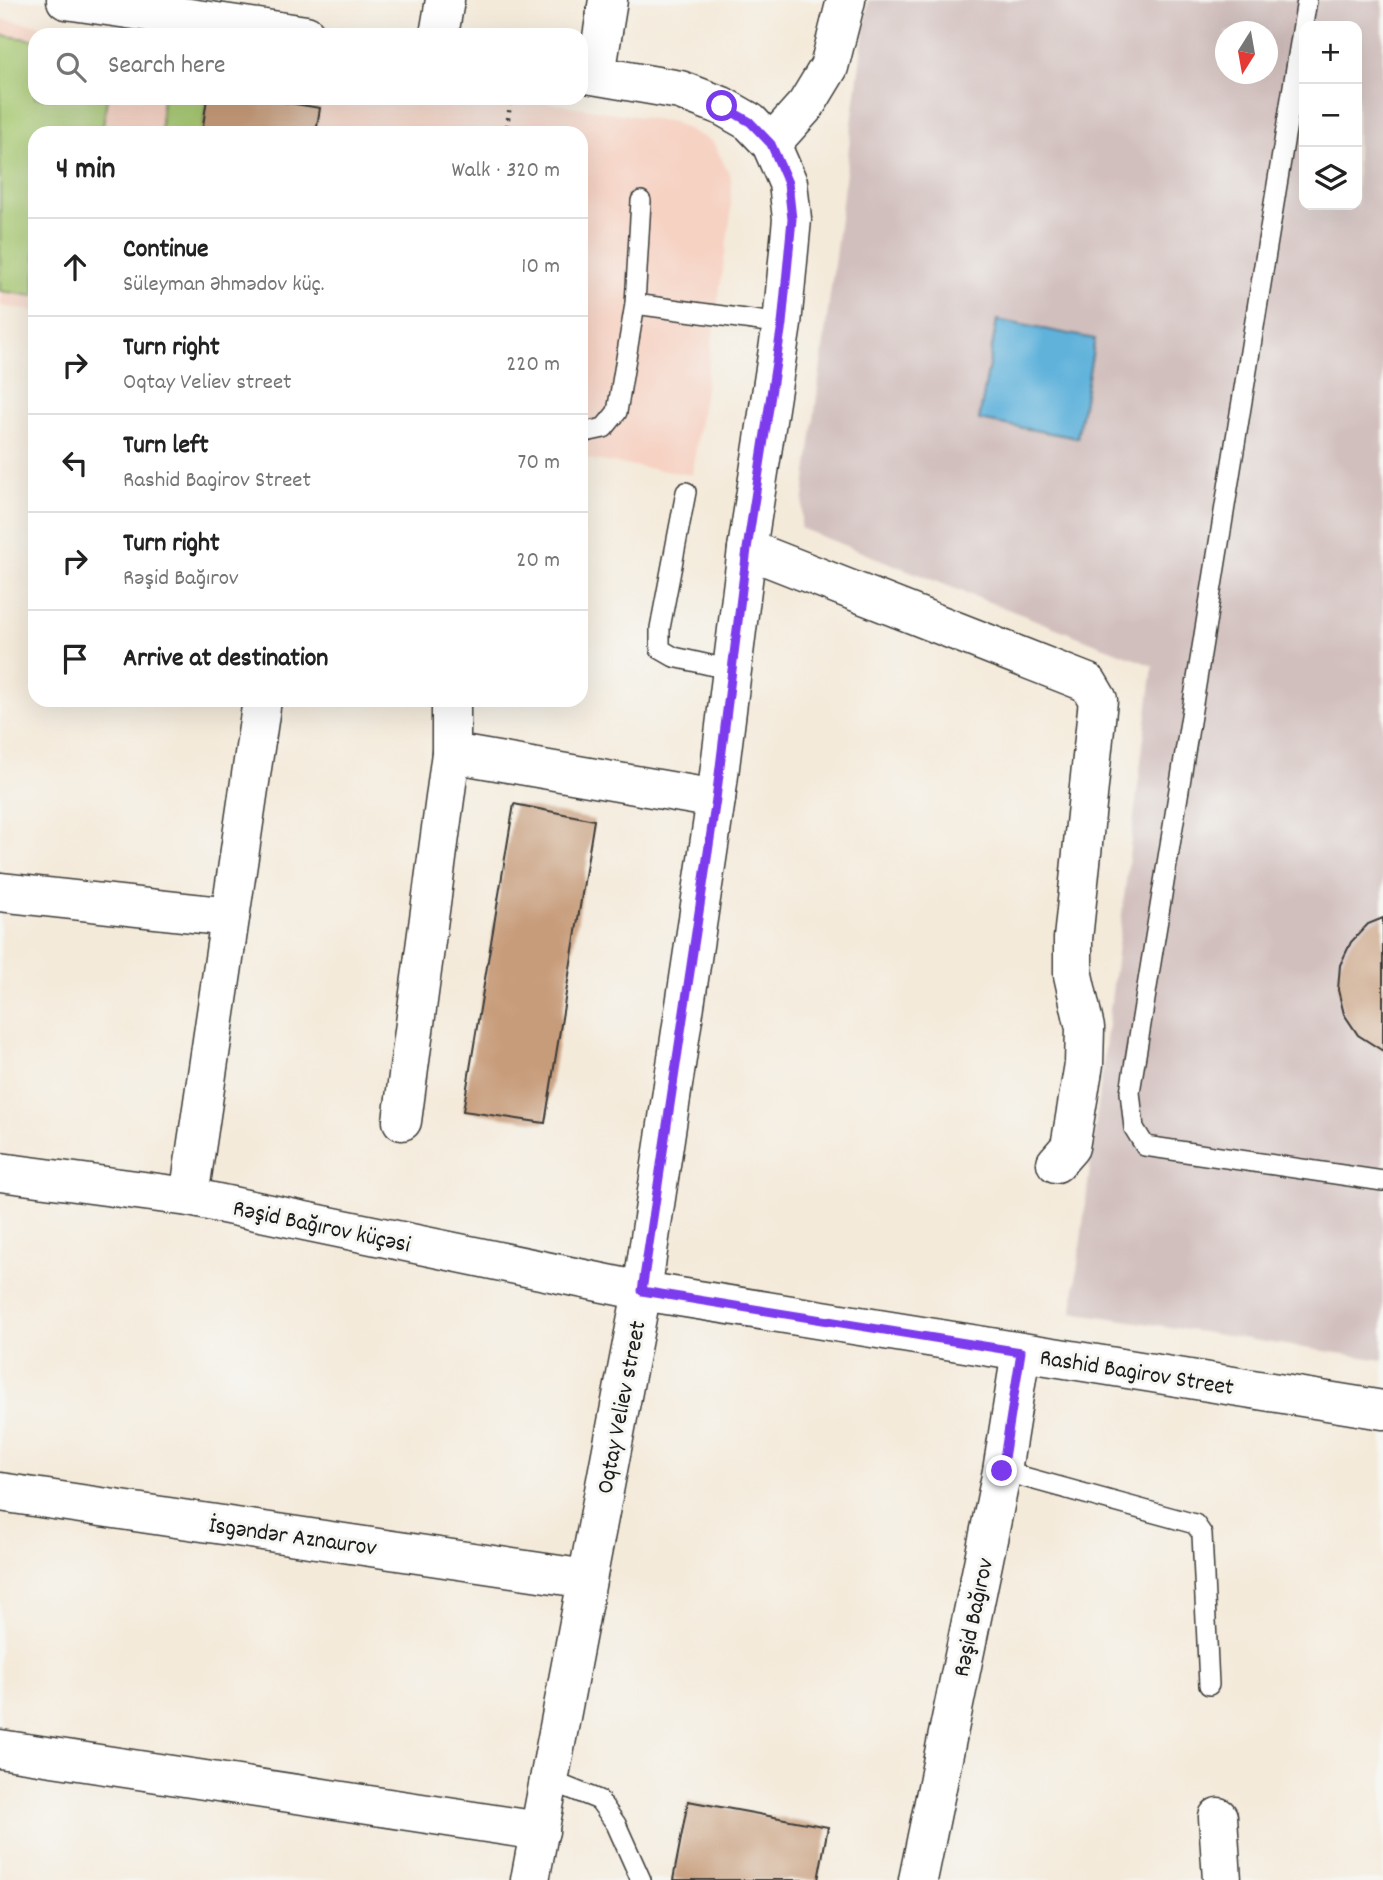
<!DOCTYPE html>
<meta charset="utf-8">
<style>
:root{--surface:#fff;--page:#f6f6f6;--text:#222;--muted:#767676;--line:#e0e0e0}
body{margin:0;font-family:Dekko,sans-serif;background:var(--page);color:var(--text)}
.controls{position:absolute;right:21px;top:21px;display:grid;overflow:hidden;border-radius:14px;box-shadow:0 7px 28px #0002}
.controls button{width:63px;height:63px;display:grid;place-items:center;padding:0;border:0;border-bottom:2px solid var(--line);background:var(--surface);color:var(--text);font:35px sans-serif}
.compass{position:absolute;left:1215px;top:21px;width:63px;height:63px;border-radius:50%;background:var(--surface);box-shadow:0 7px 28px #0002;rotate:191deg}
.stop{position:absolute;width:21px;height:21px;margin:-16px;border:5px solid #7c3aed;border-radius:50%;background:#fff}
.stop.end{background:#7c3aed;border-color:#fff;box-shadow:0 2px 7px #0008}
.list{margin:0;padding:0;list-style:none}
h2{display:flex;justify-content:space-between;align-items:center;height:91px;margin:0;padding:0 28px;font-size:30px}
h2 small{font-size:23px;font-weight:400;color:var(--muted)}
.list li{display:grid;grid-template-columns:46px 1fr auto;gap:21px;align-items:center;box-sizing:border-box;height:98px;padding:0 28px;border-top:2px solid var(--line)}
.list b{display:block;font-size:26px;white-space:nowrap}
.list p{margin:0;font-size:23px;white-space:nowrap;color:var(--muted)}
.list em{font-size:23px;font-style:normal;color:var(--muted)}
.icon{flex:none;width:38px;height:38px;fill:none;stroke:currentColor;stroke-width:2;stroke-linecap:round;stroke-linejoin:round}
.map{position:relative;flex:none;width:1383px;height:1880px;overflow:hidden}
.search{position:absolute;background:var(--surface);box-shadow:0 7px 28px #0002;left:28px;top:28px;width:560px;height:77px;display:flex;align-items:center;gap:18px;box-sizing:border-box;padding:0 24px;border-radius:21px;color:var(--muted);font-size:26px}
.panel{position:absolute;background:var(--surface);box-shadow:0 7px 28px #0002;left:28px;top:126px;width:560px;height:581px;border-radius:21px}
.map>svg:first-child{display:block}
</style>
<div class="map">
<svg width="1383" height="1880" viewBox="0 0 1383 1880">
<rect width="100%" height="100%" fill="#f6f6f2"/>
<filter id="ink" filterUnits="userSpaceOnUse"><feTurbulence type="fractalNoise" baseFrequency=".0143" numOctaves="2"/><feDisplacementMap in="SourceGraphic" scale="14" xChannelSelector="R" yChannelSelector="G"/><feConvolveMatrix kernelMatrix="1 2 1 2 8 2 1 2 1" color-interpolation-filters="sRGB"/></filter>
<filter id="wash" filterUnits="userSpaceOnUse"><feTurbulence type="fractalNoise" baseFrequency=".00686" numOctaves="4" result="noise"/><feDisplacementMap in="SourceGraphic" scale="28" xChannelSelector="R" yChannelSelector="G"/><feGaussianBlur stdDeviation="1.57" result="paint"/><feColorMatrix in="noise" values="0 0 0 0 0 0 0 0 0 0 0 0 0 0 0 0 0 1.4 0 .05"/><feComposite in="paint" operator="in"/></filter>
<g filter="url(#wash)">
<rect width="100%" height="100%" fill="#f4eada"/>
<polygon fill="#f6d2c3" points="0,19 103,35 35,35 35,98 517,98 673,122 713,142 731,177 731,215 692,475 581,458 581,133 35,133 35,311 0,306"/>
<path fill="#d1bfbd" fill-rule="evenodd" d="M868,0H1383V1360L1072,1312L1153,666L800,528ZM1304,26H1357V205H1304ZM1226,32H1268V74H1226Z"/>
<g fill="#a7c972" stroke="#627247" stroke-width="2">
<polygon points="0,35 35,40 35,98 107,98 102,133 35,133 35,296 0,291"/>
<polygon points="162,98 207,98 202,133 161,133"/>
</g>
<polygon fill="#60b2db" stroke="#3e677c" stroke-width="2" points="997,320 1095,339 1077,438 979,420"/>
<g id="blocks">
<g fill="#c79c7a">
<polygon points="207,98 278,98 277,101 320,108 316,133 202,133"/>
<polygon points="581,305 588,306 583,341 581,341"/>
<polygon points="514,804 594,820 545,1123 463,1111"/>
<polygon points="1383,918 1383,1051 1358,1035 1344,1014 1338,990 1340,965 1351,942 1368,924"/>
<polygon points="688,1801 828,1827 818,1880 673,1880"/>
</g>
</g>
</g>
<g filter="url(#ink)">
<use href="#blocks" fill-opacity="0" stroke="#3c3b38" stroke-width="2"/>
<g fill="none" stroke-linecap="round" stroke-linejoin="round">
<g stroke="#3c3b38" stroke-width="22">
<g id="lane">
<polyline points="1307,0 1130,1092 1134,1128 1145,1146 1383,1181"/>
<polyline points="635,304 782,324"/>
<polyline points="581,433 604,428 617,412 635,304 641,201"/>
<polyline points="686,492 660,628 660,649 674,657 732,670"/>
<polyline points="1002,1471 1195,1524 1202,1534 1209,1685"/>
<polyline points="549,1780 599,1800 616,1824 641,1880"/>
</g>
</g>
<g stroke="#3c3b38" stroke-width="41">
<g id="street">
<polyline points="439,35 445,0"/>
<polyline points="596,75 608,0"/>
<polyline points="771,144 806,105 829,67 846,0"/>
<polyline points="747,549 1088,683 1098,700 1073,939 1073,975 1085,1028 1084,1064 1070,1147 1056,1163"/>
<polyline points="451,753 716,799"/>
<polyline points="0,892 230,917"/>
<polyline points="402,1121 451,753 451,700"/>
<polyline points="0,1172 189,1197 642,1291"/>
<polyline points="189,1197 262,700"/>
<polyline points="0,1492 587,1579"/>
<polyline points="0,1749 540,1831"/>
<polyline points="1218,1817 1222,1880"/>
<polyline points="918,1880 1002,1471 1021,1352"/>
</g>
</g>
<g stroke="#3c3b38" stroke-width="41">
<g id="secondary">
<polyline points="66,0 306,35"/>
<polyline points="642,1291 1383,1410"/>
<polyline points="530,1880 642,1291 716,799 747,549 782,324 792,219 788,183 771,144 750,122 722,106 680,90 581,73"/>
</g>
</g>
<polyline stroke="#3c3b38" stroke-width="4.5" stroke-dasharray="2 5" stroke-linecap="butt" points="506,133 511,98"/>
<use href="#lane" stroke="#fff" stroke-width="19"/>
<use href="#street" stroke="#fff" stroke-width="38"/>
<use href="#secondary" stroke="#fff" stroke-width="38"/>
</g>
</g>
<g fill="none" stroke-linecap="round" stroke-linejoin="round" filter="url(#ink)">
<polyline stroke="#7c3aed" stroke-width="9" points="722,106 750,122 771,144 788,183 792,219 782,324 747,549 716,799 642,1291 1021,1352 1002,1471"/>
</g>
<g text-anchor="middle" stroke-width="6" stroke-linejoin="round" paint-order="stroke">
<g font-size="24" fill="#1c1c1c" stroke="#f6f6f2">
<text transform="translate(322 1225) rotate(12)" y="8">Rəşid Bağırov küçəsi</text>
<text transform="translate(1137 1371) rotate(9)" y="8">Rashid Bagirov Street</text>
<text transform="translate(620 1407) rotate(-79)" y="8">Oqtay Veliev street</text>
<text transform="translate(293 1535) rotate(8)" y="8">İsgəndər Aznaurov</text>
<text transform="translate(972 1617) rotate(-78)" y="8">Rəşid Bağırov</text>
</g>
</g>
</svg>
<div class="controls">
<button>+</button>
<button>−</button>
<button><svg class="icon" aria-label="layers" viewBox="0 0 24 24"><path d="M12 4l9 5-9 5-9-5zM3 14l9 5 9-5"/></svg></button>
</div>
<svg class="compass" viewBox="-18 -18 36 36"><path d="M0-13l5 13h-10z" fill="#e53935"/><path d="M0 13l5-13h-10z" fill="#767676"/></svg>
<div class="stop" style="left:722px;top:106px"></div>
<div class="stop end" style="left:1002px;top:1471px"></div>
<div class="search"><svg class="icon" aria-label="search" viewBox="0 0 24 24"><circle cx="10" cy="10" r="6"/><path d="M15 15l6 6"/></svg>Search here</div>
<section class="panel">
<h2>4 min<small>Walk · 320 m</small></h2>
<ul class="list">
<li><svg class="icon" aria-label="ahead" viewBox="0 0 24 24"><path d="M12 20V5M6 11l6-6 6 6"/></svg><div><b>Continue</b><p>Süleyman Əhmədov küç.</p></div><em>10 m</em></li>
<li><svg class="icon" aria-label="right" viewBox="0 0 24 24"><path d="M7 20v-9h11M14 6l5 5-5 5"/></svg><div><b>Turn right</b><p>Oqtay Veliev street</p></div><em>220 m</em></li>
<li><svg class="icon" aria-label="left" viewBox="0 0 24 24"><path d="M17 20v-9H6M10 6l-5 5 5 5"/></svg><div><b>Turn left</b><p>Rashid Bagirov Street</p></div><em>70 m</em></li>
<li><svg class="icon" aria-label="right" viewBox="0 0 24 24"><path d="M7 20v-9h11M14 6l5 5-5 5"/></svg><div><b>Turn right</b><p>Rəşid Bağırov</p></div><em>20 m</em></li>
<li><svg class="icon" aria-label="arrive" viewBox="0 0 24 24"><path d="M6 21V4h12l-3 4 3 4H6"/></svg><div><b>Arrive at destination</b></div></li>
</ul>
</section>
</div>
